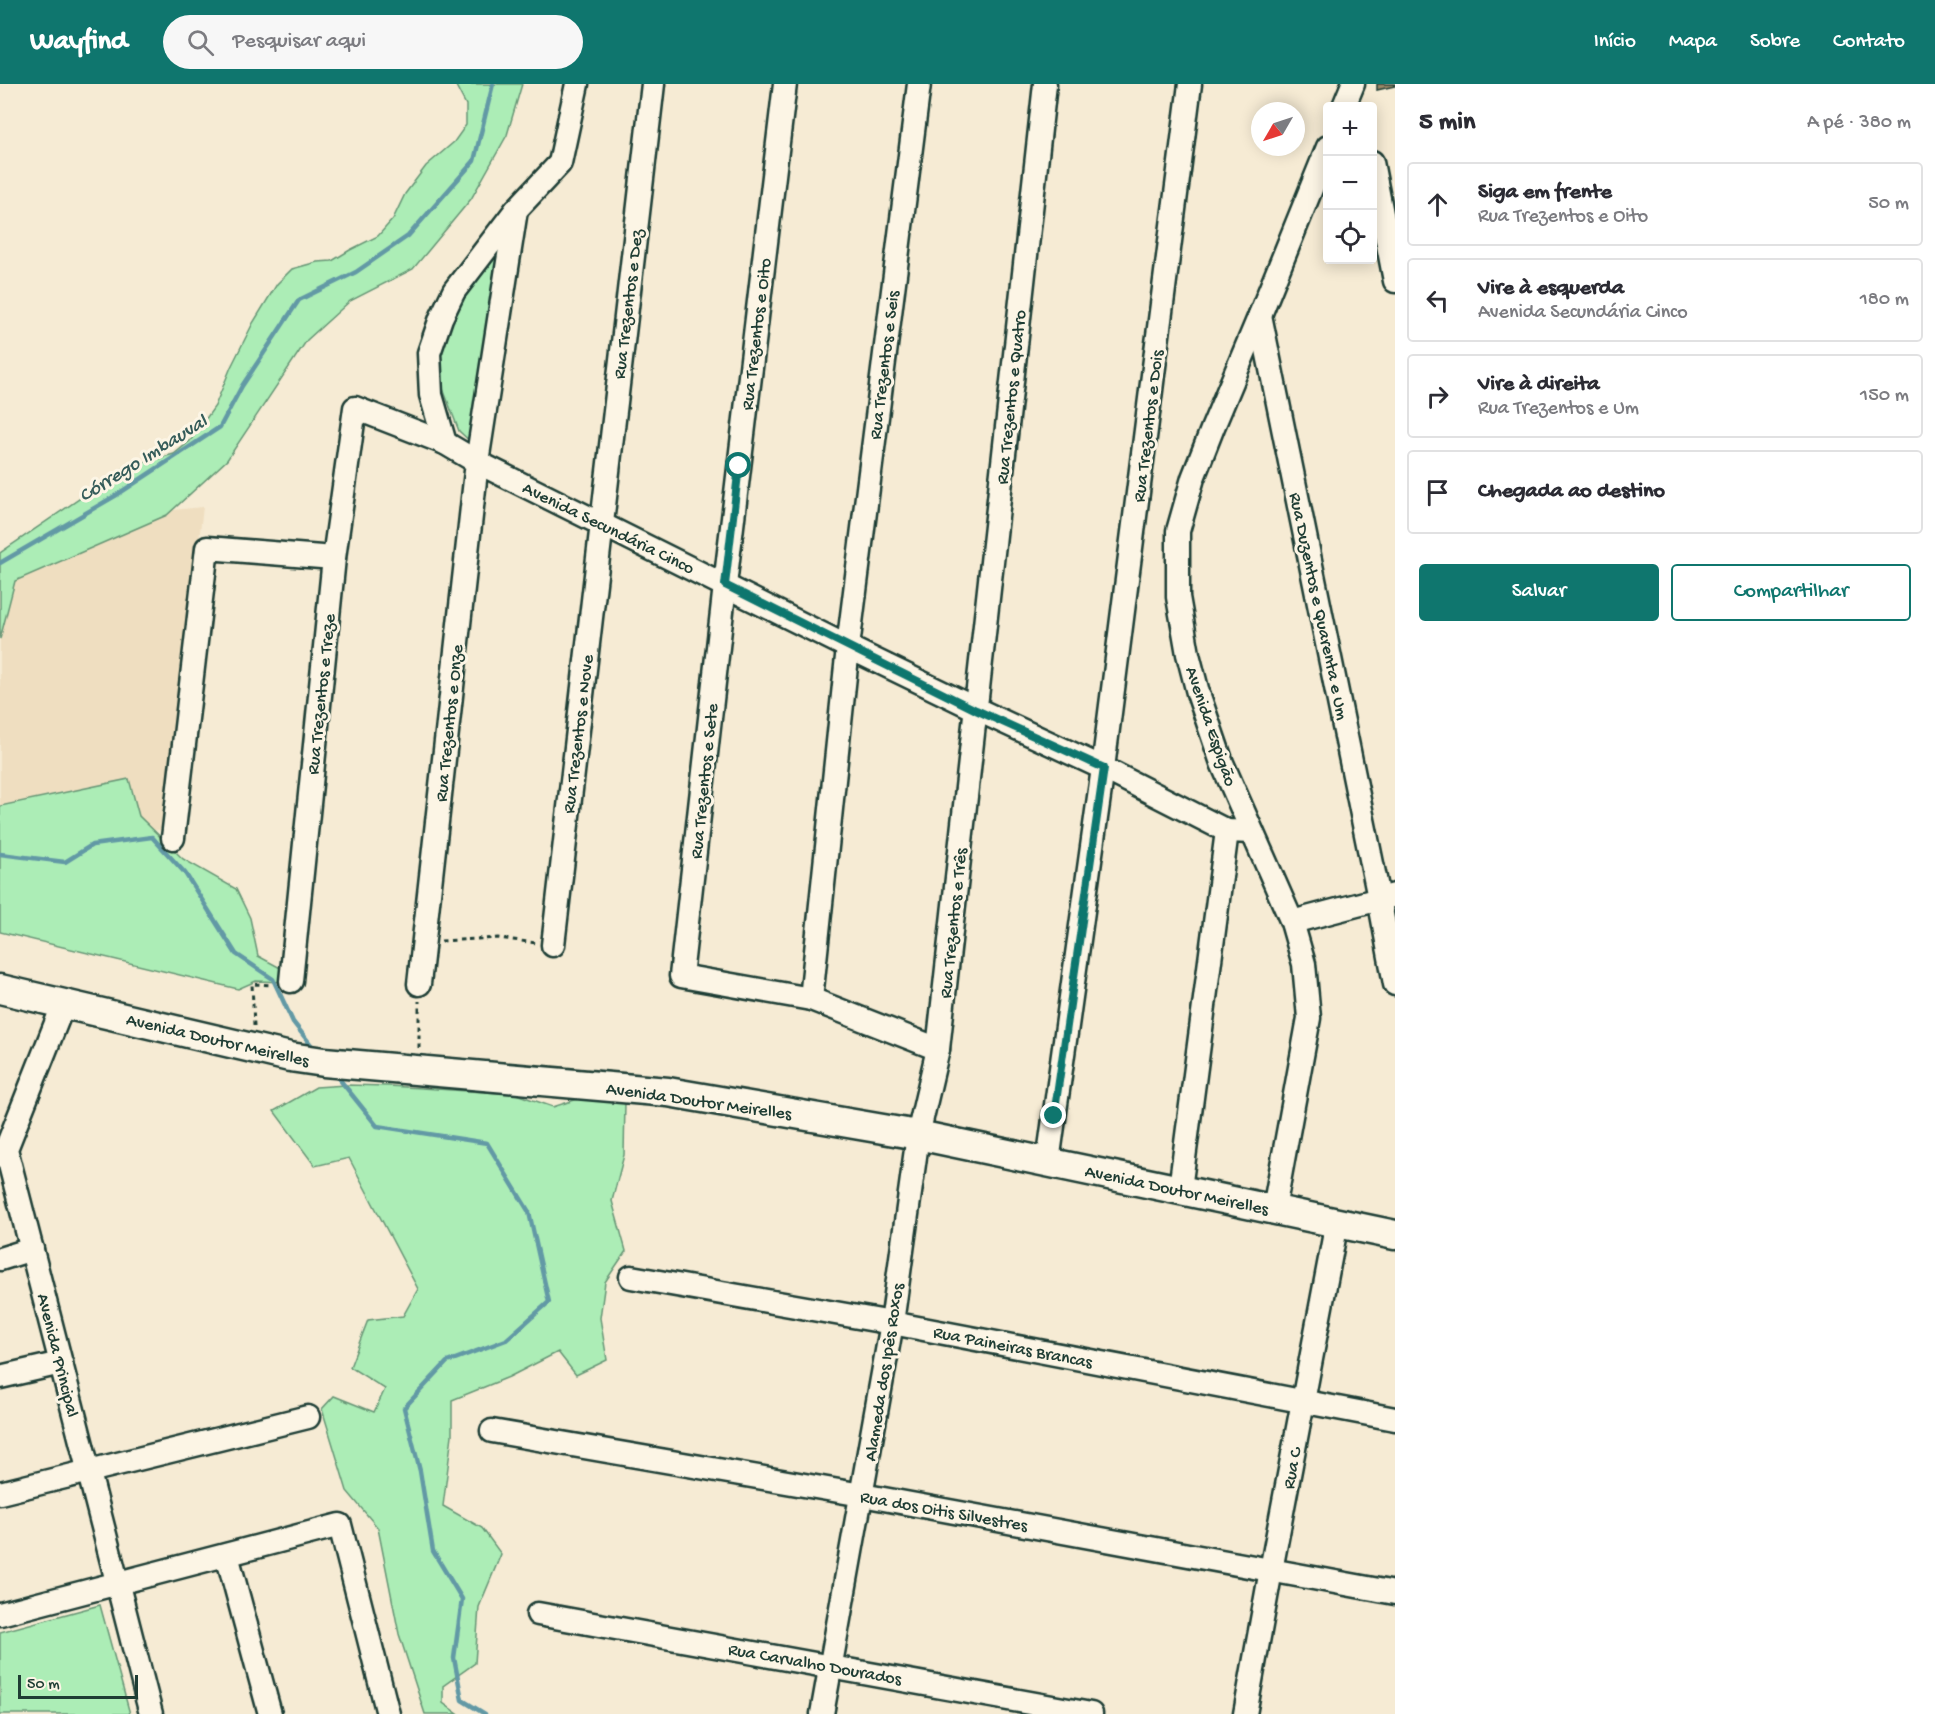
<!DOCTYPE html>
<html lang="pt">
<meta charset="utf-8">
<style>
:root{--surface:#fff;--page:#f7f7f7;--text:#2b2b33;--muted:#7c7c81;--line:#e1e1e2;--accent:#0f766e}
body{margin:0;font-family:"Gochi Hand",sans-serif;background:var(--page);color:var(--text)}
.controls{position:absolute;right:18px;top:18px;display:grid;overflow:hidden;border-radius:6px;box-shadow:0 3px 15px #0003}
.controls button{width:54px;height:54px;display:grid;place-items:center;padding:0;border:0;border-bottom:2px solid var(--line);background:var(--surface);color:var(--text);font:30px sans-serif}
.compass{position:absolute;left:1251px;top:18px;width:54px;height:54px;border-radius:50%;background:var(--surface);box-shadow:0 3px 15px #0003;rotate:231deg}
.scale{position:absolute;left:18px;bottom:15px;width:120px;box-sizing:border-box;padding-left:6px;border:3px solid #1f3d34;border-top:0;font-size:16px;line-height:21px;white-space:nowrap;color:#1f3d34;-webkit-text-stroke:4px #fcf5e5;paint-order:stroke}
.stop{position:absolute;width:18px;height:18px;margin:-14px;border:4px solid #0f766e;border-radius:50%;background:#fff}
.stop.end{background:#0f766e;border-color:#fff;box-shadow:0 2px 6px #0008}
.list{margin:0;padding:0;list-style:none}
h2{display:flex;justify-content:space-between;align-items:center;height:78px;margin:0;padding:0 24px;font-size:26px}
h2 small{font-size:20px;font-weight:400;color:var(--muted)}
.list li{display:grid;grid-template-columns:39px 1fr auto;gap:18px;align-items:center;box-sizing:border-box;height:84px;margin:0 12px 12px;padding:0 12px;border:2px solid var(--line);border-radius:6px}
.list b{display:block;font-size:22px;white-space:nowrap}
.list p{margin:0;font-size:20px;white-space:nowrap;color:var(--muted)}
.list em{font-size:20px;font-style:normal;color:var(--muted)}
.actions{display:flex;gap:12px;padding:18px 24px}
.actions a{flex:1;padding:14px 0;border:2px solid var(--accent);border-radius:6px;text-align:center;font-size:21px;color:var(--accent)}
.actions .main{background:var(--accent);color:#fff}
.icon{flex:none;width:33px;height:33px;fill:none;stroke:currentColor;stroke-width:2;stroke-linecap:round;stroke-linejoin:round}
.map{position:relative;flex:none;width:1395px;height:1630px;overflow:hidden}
header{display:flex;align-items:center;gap:36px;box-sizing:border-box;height:84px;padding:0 30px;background:var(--accent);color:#fff}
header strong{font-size:28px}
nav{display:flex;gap:33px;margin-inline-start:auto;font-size:21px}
.search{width:420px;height:54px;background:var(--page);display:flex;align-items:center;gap:15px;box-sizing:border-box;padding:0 21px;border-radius:33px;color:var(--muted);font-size:22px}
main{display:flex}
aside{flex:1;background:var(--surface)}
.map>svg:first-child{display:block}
</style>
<header>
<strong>Wayfind</strong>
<div class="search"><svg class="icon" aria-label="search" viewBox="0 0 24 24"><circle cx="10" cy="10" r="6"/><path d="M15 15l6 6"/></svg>Pesquisar aqui</div>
<nav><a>Início</a><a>Mapa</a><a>Sobre</a><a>Contato</a></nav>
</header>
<main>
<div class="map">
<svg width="1395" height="1630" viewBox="0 0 1395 1630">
<rect width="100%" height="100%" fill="#f6ebd4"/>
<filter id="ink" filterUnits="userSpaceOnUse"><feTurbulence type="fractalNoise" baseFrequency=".0167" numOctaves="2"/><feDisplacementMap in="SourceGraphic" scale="12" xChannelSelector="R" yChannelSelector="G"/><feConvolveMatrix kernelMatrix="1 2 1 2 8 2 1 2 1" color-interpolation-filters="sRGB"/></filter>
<g filter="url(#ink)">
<polygon fill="#efdec0" points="203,423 164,746 0,750 0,508 13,488 153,428"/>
<g fill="#acedb6" stroke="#669575" stroke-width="1.5">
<polygon points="455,0 522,0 507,51 471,115 413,185 350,217 307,256 227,376 167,431 15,497 0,555 0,469 126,383 174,370 190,357 215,322 231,283 253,239 277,200 292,185 317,178 332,177 350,166 378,152 393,135 405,110 426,82 454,58 466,41 466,21"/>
<polygon points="507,153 474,361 459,347 442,302 441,260 457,219"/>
<polygon points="129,695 139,732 183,775 236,805 250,834 258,872 286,887 284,898 256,897 238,905 0,848 0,722"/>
<polygon points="346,1001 389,1002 516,1010 553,1023 587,1012 625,1018 624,1071 612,1117 626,1167 605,1198 600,1234 607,1276 576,1291 558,1268 509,1293 452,1316 452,1351 443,1422 482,1444 501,1470 479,1523 475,1579 443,1602 443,1619 458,1630 425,1630 399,1550 378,1444 347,1407 322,1325 334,1312 374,1328 385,1305 350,1283 368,1236 403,1232 418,1205 349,1074 315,1082 274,1027 316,1003"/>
<polygon points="100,1521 130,1630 0,1630 0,1548"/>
</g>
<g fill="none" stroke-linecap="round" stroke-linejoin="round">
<g stroke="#6299a5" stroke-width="4.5">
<polyline points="0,479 115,412 220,343 242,302 299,216 356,188 408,152 474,77 493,0"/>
<polyline points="0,770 65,778 92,761 152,753 185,789 236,870 273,895 293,938 315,966"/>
<polyline points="336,991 377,1042 487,1059 529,1128 549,1218 506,1256 447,1278 404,1324 420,1387 433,1467 462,1515 454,1574 462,1616 485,1630"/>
</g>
<g stroke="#1f3d34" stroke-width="27">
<g id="minor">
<polyline points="785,0 725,501 681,892 811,915 938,965"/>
<polyline points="1344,22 1353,0"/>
<polyline points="1372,78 1395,197"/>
<polyline points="1260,231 1379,814 1395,900"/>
<polyline points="445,359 431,311 429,269 441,234 454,207 516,126 560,79 577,0"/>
<polyline points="173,754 207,464 334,474"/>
<polyline points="1292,838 1395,811"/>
<polyline points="553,861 653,0"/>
<polyline points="291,897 334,474 355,324 445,359 477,378 848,563 976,625 1103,684 1227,747 1252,748"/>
<polyline points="419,900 477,378 516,126"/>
<polyline points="811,915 848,563 919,0"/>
<polyline points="64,919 6,1065 151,1630"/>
<polyline points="1048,1078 1103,684 1190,0"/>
<polyline points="1180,1105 1227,747"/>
<polyline points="1274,1125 1309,934 1304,880 1292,838 1222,679 1198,609 1188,570 1178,513 1178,447 1193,394 1213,343 1260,231 1328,63"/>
<polyline points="0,1175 32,1165"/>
<polyline points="631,1193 892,1239 1395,1335"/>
<polyline points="0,1293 61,1279"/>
<polyline points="492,1347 862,1411 1395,1509"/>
<polyline points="0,1409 308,1333"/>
<polyline points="227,1471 270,1630"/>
<polyline points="0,1530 340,1441 388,1630"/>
<polyline points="538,1530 1091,1630"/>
<polyline points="822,1630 892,1239 918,1051 938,965 1045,0"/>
<polyline points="1245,1630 1271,1486 1337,1138"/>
</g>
</g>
<g stroke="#1f3d34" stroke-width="33">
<polyline id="major" points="0,905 290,973 324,978 668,1008 918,1051 1395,1151"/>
</g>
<g stroke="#1f3d34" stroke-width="3" stroke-dasharray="4.5 4.5" stroke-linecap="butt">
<polyline points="441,857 498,854 536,859"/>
<polyline points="254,942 252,900 272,901"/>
<polyline points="419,964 419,917"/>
</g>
<use href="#minor" stroke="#fcf5e5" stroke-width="22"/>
<use href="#major" stroke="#fcf5e5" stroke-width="28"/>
</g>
<polygon fill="#9b8766" stroke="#1f3d34" stroke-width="1.5" points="1377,0 1395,0 1395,2 1377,6"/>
</g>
<g fill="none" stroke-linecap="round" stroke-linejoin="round" filter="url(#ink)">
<polyline stroke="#0f766e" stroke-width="8" points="739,382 725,501 976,626 1104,684 1054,1032"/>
</g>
<g text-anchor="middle" stroke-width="6" stroke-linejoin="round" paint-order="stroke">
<g font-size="18" fill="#1f3d34" stroke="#fcf5e5">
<text transform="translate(627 220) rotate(-83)" y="6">Rua Trezentos e Dez</text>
<text transform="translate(755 250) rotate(-83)" y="6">Rua Trezentos e Oito</text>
<text transform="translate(883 281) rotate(-83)" y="6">Rua Trezentos e Seis</text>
<text transform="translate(1010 313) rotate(-84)" y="6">Rua Trezentos e Quatro</text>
<text transform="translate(1147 342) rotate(-83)" y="6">Rua Trezentos e Dois</text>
<text transform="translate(609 443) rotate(26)" y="6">Avenida Secundária Cinco</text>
<text transform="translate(1320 522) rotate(78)" y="6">Rua Duzentos e Quarenta e Um</text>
<text transform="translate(320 610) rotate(-84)" y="6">Rua Trezentos e Treze</text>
<text transform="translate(448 639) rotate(-84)" y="6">Rua Trezentos e Onze</text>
<text transform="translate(1212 642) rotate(71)" y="6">Avenida Espigão</text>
<text transform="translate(577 650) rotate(-83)" y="6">Rua Trezentos e Nove</text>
<text transform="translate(703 697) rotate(-84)" y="6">Rua Trezentos e Sete</text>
<text transform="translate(952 839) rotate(-84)" y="6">Rua Trezentos e Três</text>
<text transform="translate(218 955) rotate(13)" y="6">Avenida Doutor Meirelles</text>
<text transform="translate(699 1016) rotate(8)" y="6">Avenida Doutor Meirelles</text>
<text transform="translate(1177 1105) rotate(12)" y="6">Avenida Doutor Meirelles</text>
<text transform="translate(1013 1262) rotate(11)" y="6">Rua Paineiras Brancas</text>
<text transform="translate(59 1271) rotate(76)" y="6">Avenida Principal</text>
<text transform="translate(883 1288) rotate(-81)" y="6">Alameda dos Ipês Roxos</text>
<text transform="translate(1291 1384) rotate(-79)" y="6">Rua C</text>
<text transform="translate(944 1426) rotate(10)" y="6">Rua dos Oitis Silvestres</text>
<text transform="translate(815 1579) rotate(10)" y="6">Rua Carvalho Dourados</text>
</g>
<g font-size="20" font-style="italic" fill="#355c5a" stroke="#fcf5e5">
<text transform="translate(142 373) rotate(-32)" y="7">Córrego Imbauval</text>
</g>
</g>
</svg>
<div class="controls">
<button>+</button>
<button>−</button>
<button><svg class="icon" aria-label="locate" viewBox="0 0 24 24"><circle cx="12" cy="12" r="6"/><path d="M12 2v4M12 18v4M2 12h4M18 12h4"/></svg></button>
</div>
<svg class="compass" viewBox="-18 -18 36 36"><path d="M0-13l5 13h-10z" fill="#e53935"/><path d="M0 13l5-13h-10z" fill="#7c7c81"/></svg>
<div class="scale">50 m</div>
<div class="stop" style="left:739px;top:382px"></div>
<div class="stop end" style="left:1054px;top:1032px"></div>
</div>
<aside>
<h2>5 min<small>A pé · 380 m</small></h2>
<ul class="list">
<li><svg class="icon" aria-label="ahead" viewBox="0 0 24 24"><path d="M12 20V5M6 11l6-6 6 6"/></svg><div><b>Siga em frente</b><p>Rua Trezentos e Oito</p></div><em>50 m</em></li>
<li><svg class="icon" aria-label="left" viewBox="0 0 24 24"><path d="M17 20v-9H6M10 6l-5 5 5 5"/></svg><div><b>Vire à esquerda</b><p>Avenida Secundária Cinco</p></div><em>180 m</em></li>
<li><svg class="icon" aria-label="right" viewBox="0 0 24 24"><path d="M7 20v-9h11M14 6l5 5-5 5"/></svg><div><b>Vire à direita</b><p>Rua Trezentos e Um</p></div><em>150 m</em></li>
<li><svg class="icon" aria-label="arrive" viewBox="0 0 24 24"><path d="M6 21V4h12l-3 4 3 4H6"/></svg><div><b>Chegada ao destino</b></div></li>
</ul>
<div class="actions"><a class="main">Salvar</a><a>Compartilhar</a></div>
</aside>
</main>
